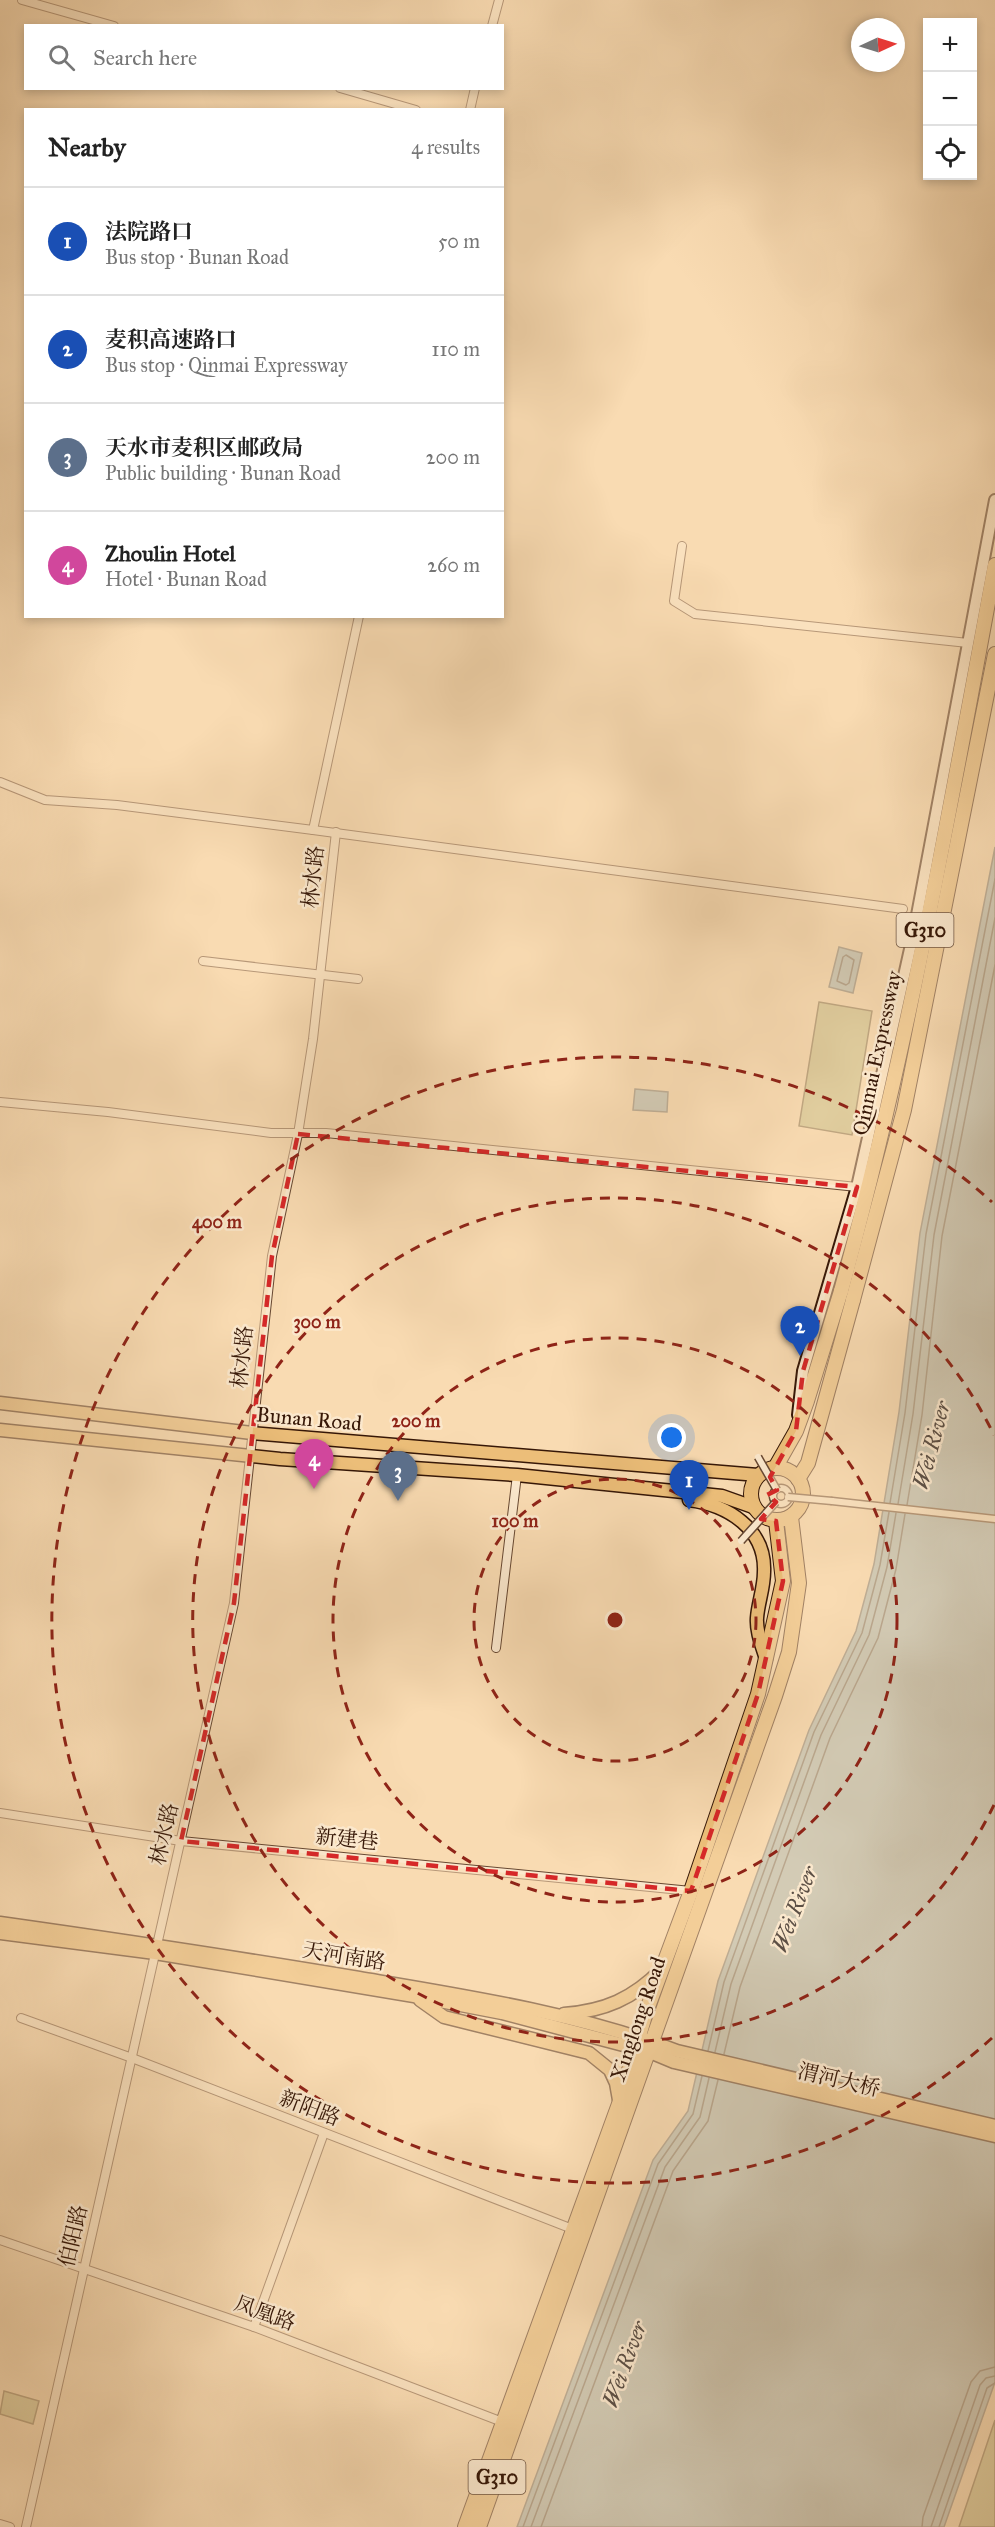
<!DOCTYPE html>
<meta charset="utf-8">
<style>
:root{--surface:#fff;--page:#f6f6f6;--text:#222;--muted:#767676;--line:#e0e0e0;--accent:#8f2418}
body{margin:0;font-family:"IM FELL Great Primer","Noto Serif SC",serif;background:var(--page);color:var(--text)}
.controls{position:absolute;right:18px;top:18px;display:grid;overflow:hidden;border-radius:0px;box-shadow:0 3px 9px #0003}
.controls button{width:54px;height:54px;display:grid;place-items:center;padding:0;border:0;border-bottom:2px solid var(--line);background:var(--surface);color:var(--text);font:30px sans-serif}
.compass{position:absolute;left:851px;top:18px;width:54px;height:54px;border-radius:50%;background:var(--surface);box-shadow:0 3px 9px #0003;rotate:86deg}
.you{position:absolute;left:672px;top:1438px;width:21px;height:21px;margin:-15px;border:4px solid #fff;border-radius:50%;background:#1a73e8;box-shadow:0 0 0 9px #1a73e833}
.badge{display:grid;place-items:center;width:39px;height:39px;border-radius:50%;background:var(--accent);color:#fff;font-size:20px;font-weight:700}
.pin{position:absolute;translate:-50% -50px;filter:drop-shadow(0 2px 3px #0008)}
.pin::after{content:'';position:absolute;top:32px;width:21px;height:18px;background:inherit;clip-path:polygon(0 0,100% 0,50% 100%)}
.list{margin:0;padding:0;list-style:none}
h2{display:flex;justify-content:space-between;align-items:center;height:78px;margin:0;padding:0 24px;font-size:26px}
h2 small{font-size:20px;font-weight:400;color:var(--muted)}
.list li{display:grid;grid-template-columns:39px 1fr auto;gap:18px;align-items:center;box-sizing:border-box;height:108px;padding:0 24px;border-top:2px solid var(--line)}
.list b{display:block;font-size:22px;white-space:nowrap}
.list p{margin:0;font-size:20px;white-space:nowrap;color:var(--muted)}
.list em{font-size:20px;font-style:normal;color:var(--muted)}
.icon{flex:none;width:33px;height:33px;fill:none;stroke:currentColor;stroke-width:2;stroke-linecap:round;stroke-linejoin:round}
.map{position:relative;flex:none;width:995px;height:2527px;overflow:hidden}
.search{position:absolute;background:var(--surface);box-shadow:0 3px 9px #0003;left:24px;top:24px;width:480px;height:66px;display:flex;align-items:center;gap:15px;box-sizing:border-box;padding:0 21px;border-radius:0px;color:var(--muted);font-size:22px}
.panel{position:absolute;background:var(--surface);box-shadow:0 3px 9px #0003;left:24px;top:108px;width:480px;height:510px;border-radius:0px}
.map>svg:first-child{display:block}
</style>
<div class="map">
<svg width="995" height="2527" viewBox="0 0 995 2527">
<rect width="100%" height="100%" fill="#f9dbb2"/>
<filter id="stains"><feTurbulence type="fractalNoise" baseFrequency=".00333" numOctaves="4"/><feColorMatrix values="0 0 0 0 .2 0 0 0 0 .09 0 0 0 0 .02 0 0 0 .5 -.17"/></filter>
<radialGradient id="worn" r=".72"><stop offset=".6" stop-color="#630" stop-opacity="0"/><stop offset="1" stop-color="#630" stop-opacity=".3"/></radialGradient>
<g fill="#c3be88" stroke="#7c6a48" stroke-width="1.5">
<polygon points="819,1002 872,1011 852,1135 799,1126"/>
<polygon points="4,2391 39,2401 33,2424 0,2414"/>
<polygon points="995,2420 995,2527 959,2527"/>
</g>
<g fill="#a4b8b9" stroke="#787872" stroke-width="1.5">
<polygon points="995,847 995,2382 944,2527 517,2527 653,2160 688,2111 718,1981 809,1730 856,1631 874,1564 899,1412 920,1233"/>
<polygon points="839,947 862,953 853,993 829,987"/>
<polygon points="635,1089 668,1092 667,1112 633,1110"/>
</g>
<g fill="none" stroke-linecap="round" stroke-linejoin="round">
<g stroke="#6d6860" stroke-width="1.5">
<polygon points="846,955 854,960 849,983 846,985 837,981 843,957"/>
<polyline points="890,1503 905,1413 926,1234 995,879"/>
<polyline points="898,1504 913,1414 934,1235 995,918"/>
<polyline points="907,1505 922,1415 942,1236 995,965"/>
<polyline points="708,2051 724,1982 814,1732 862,1633 880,1565 889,1512"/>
<polyline points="715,2052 731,1984 821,1735 869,1635 887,1567 896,1513"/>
<polyline points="724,2054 740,1987 830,1738 878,1638 896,1569 905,1514"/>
<polyline points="523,2527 658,2164 693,2114 702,2076"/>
<polyline points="531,2527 665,2167 700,2117 709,2078"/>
<polyline points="541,2527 673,2171 708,2121 718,2080"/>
<polyline points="922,2527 923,2517 971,2382 980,2371 995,2367"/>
<polyline points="931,2527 980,2385 986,2378 995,2376"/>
<polyline points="939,2527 987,2388 995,2383"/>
</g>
<g stroke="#674832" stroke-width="9">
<g id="pedestrian">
<circle cx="781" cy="1496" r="8"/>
<polyline points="832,1501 995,1519"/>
</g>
</g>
<g stroke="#674832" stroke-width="10">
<g id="minor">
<polyline points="22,0 114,26"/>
<polyline points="492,26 499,0"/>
<polyline points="340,88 416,110"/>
<polyline points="470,110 475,88"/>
<polyline points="682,546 674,601 695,614 968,643"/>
<polyline points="0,782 45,800 117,805 313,830 903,909"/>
<polyline points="313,830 359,616"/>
<polyline points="203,961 358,979"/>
<polyline points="0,1102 108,1112 271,1133 326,1133 857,1187"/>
<polyline points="496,1648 517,1475"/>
<polyline points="0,1813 181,1841 691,1891"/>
<polyline points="21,2018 132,2058 575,2230"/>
<polyline points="0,2240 254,2327 505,2423"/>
<polyline points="254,2327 324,2133"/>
<polyline points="0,2524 10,2527"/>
<polyline points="26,2527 234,1603 272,1256 298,1134 313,1039 336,832"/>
</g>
</g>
<g stroke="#361707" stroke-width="14">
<polyline id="secondary" points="798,1415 803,1371 857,1187 914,931 995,500"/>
</g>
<g stroke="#361707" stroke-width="15">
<g id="primary">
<polyline points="0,1403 252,1433 758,1475"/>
<polyline points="0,1430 280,1459 517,1475 722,1496 753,1507"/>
<path d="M689,1500C728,1505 766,1529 764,1572C764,1588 758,1603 757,1618C756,1632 762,1646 766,1659"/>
<path d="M0,1923C120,1940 240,1958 359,1978C466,1996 576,2013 677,2051L995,2126"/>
<polyline points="0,1933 155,1953 414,1996 502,2013 650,2052 674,2062 995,2136"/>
<polyline points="420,2000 444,2017 589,2053 610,2070 616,2083 619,2100"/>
<path d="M564,2014C604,2011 633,1999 662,1969"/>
</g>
</g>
<g stroke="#361707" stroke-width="16">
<g id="trunk">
<circle cx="777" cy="1494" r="26"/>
<polyline points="775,1468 796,1431 807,1401 841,1291"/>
<polyline points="798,1479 808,1463 853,1300"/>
<polyline points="465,2527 619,2104 646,2012 691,1891 758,1694 783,1581 776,1521"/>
<polyline points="479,2527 775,1696 789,1652 799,1583 791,1517"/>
</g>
</g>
<g stroke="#361707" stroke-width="16">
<g id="motorway">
<path d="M841,1291C907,1053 950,808 995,565"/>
<polyline points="853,1300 904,1110 995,654"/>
</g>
</g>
<use href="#pedestrian" stroke="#fbe8cd" stroke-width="6"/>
<use href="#minor" stroke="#fbe8cd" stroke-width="8"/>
<use href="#secondary" stroke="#fbe8cd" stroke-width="10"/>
<use href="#primary" stroke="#ecbe79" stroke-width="12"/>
<use href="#trunk" stroke="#ecbe79" stroke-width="14"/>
<use href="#motorway" stroke="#ecbe79" stroke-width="14"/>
<g stroke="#674832" stroke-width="9" stroke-linecap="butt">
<g id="pedestrian-bridge">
<polyline points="758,1457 777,1490"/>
<polyline points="788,1497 832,1501"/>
<polyline points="741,1541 776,1502"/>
</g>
</g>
<use href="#pedestrian-bridge" stroke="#fbe8cd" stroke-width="6"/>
</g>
<path d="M0 0H995V2527H0ZM298,1134L857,1187L803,1371L796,1431L770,1477L777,1490L767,1495L776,1502L761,1519L776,1521L783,1581L758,1694L691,1891L181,1841L234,1603L272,1256Z" fill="#f9dbb2" fill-opacity=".55" fill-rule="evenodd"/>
<path fill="none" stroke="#d62828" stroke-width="4.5" stroke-dasharray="12 8" stroke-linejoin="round" d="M298,1134L857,1187L803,1371L796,1431L770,1477L777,1490L767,1495L776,1502L761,1519L776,1521L783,1581L758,1694L691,1891L181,1841L234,1603L272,1256Z"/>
<g fill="none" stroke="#8f2418" stroke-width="3" stroke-dasharray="10 8">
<circle cx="615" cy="1620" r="141"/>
<circle cx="615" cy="1620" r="282"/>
<path d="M994 1805A422 422 0 1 1 994 1435"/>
<path d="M992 2038A563 563 0 1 1 992 1202"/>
</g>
<g text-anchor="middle" stroke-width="5" stroke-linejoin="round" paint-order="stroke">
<g fill="#fbe8cd" stroke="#715642" stroke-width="1.5">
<rect x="896.5" y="913" width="57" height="34" rx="4.5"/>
<rect x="468.5" y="2460" width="57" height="34" rx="4.5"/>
</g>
<g font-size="20" font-weight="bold" fill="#361707">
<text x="925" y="937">G310</text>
<text x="497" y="2484">G310</text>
</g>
<g font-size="21" fill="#361707" stroke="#fbe8cd">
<text transform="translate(313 877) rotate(-84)" y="7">林水路</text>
<text transform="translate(877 1053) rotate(-78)" y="7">Qinmai Expressway</text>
<text transform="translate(242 1357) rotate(-84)" y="7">林水路</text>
<text transform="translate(309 1419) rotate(5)" y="7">Bunan Road</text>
<text transform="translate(164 1834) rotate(-77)" y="7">林水路</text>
<text transform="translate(347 1839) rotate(6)" y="7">新建巷</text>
<text transform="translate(344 1956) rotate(9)" y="7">天河南路</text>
<text transform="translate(638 2019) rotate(-71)" y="7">Xinglong Road</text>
<text transform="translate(839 2080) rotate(13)" y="7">渭河大桥</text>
<text transform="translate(310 2108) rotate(21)" y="7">新阳路</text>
<text transform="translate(73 2236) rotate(-77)" y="7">伯阳路</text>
<text transform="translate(265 2313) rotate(20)" y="7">凤凰路</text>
</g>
<g font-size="22" font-style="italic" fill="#5c4f45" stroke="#fbe8cd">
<text transform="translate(931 1445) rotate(-75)" y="8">Wei River</text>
<text transform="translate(794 1909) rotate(-69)" y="8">Wei River</text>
<text transform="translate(624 2364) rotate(-70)" y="8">Wei River</text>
</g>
</g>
<circle cx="615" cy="1620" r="9" fill="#8f2418" stroke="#fbe8cd" stroke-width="3"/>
<g font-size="18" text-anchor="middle" font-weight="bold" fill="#8f2418" stroke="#fbe8cd" stroke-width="5" stroke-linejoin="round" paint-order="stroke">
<text x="217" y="1228">400 m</text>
<text x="317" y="1328">300 m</text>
<text x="416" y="1427">200 m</text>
<text x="515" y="1527">100 m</text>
</g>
<rect width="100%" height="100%" filter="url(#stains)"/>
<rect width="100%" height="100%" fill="url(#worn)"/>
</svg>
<div class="controls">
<button>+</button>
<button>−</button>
<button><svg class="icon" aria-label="locate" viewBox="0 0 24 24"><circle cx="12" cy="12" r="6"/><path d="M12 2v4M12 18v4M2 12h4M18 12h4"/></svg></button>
</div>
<svg class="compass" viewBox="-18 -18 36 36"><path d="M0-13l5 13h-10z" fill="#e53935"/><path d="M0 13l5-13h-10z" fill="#767676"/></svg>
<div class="you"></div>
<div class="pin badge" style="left:689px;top:1510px;background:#1a4fb4">1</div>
<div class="pin badge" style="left:800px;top:1356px;background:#1a4fb4">2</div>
<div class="pin badge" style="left:398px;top:1501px;background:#5c6f8a">3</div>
<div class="pin badge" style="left:314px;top:1489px;background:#d1479c">4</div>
<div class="search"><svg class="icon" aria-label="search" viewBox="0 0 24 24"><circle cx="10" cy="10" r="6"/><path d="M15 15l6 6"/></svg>Search here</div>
<section class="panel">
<h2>Nearby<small>4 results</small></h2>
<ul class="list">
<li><span class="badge" style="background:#1a4fb4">1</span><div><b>法院路口</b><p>Bus stop · Bunan Road</p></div><em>50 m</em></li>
<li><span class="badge" style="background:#1a4fb4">2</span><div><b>麦积高速路口</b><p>Bus stop · Qinmai Expressway</p></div><em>110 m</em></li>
<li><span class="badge" style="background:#5c6f8a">3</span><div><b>天水市麦积区邮政局</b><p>Public building · Bunan Road</p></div><em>200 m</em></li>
<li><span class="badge" style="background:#d1479c">4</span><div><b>Zhoulin Hotel</b><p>Hotel · Bunan Road</p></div><em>260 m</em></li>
</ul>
</section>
</div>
